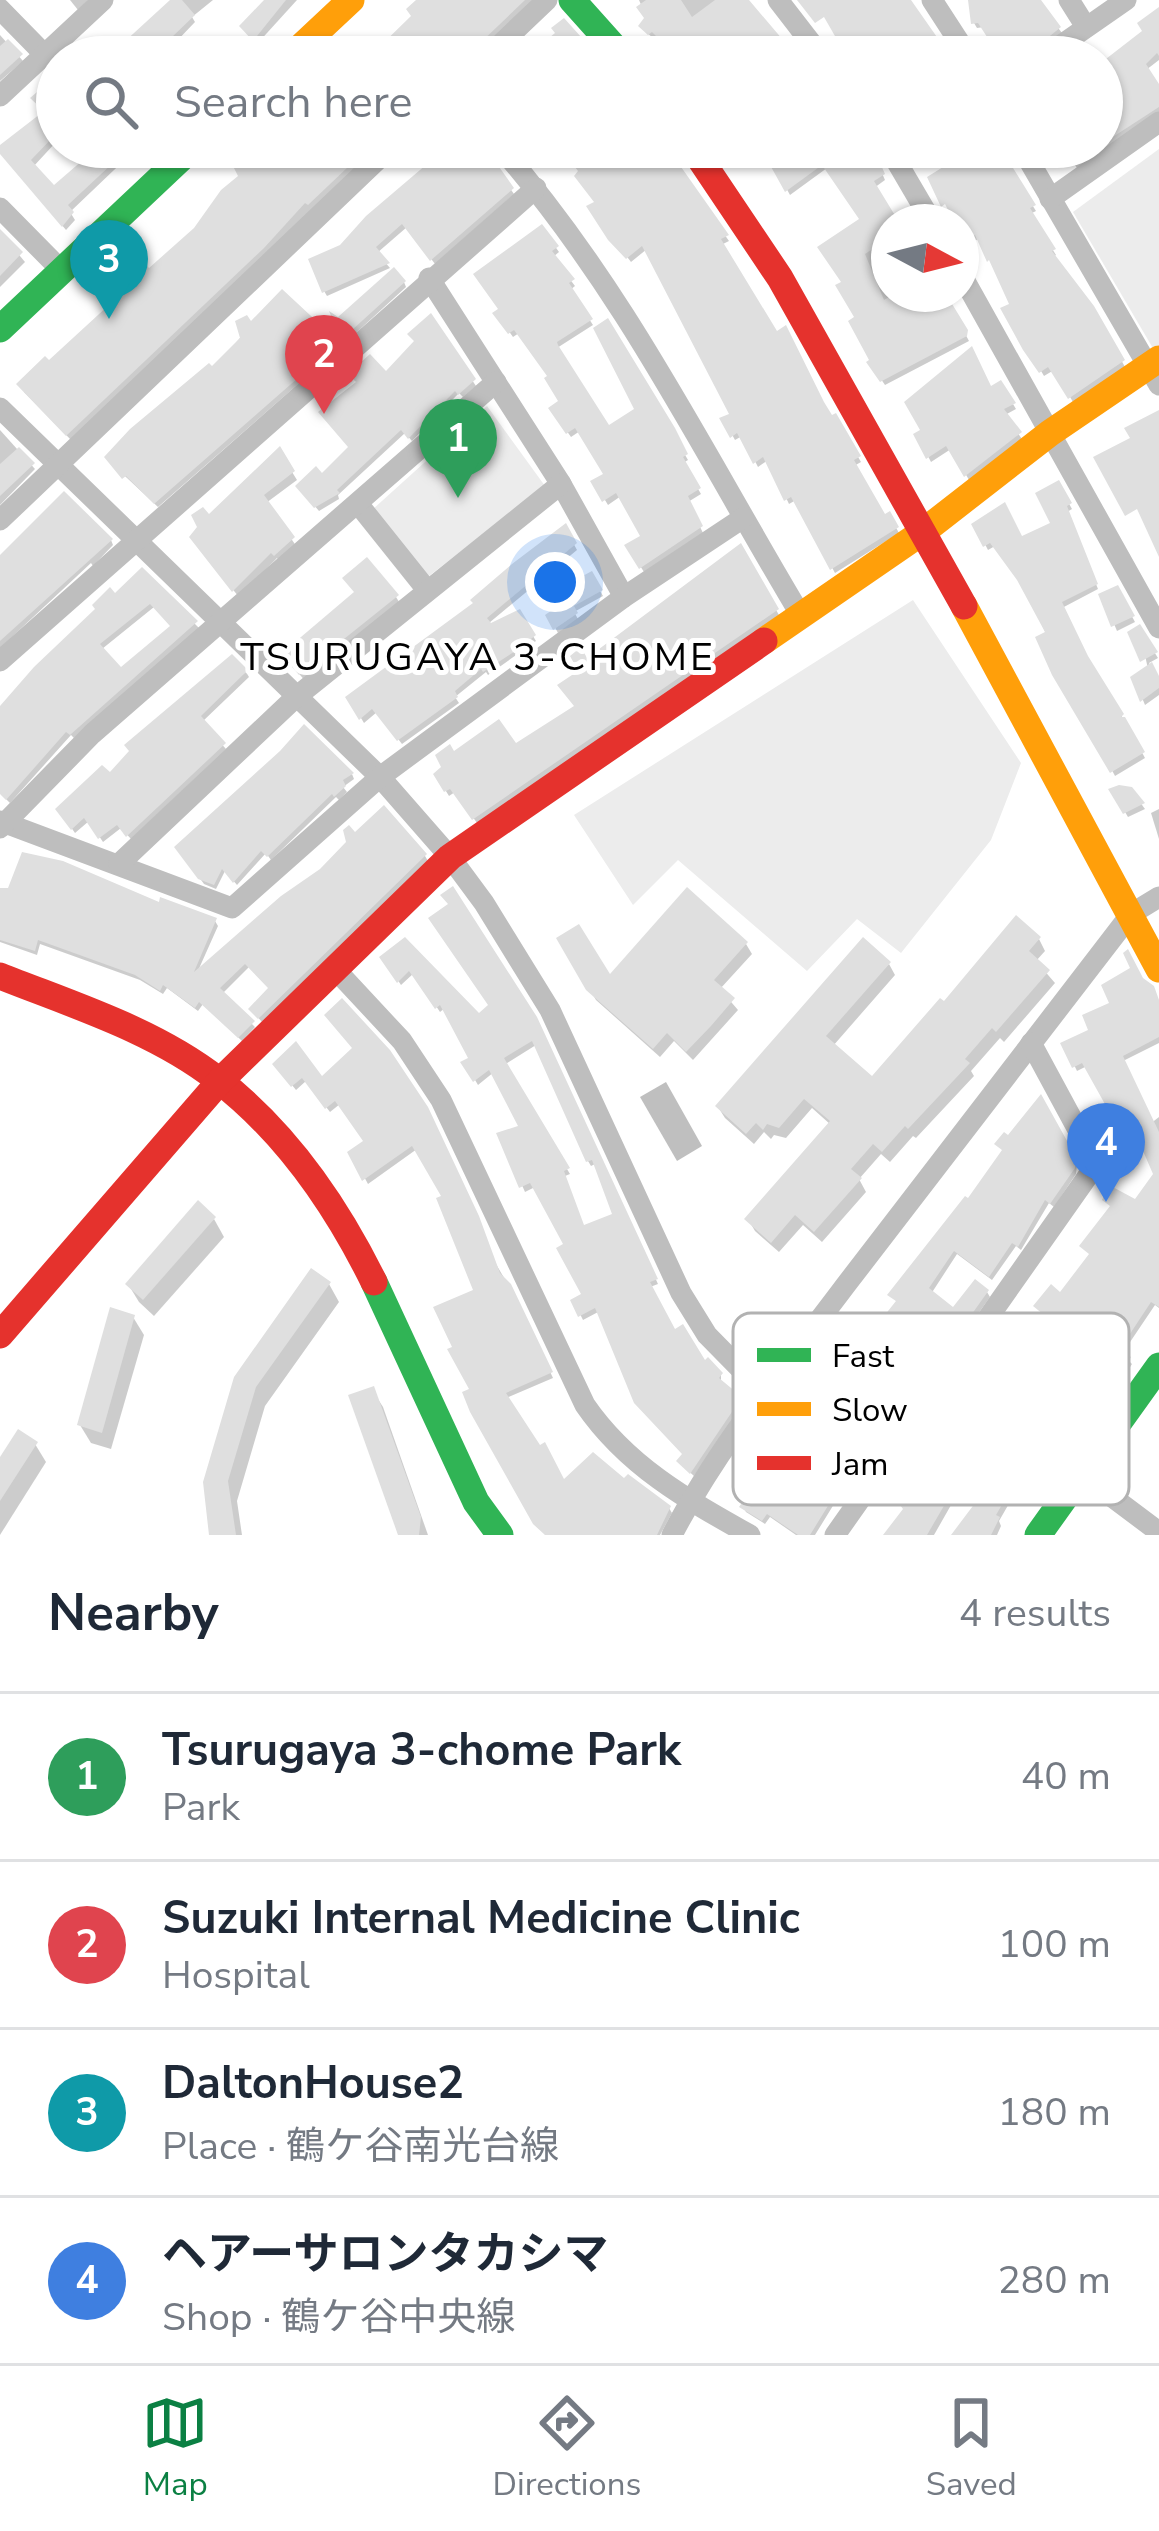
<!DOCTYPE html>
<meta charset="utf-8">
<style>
:root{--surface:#fff;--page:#f2f2f3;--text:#1f2937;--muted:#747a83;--line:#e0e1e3;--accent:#0b8043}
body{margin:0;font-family:"Nunito Sans","Noto Sans JP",sans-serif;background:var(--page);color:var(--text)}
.compass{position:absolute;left:871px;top:204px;width:108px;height:108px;border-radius:50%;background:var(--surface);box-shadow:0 3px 9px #0004;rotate:97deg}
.you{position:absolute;left:555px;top:582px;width:42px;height:42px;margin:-30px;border:9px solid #fff;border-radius:50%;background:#1a73e8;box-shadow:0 0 0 18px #1a73e833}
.badge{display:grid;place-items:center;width:78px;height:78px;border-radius:50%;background:var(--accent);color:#fff;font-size:39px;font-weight:700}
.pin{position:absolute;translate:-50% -99px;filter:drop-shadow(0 3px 6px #0008)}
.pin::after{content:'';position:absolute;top:63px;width:42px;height:36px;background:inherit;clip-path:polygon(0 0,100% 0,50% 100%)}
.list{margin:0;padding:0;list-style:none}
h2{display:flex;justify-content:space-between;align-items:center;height:156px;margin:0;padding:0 48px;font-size:51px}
h2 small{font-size:39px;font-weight:400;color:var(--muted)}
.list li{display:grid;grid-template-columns:78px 1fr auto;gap:36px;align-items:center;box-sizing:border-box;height:168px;padding:0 48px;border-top:3px solid var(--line)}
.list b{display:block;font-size:45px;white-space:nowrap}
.list p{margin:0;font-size:39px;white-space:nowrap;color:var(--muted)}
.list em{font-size:39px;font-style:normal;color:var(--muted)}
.icon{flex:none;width:66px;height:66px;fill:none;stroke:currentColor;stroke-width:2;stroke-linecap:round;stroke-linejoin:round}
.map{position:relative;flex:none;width:1159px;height:1535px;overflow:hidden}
.search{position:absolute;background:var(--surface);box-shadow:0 3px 9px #0004;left:36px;right:36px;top:36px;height:132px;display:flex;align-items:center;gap:30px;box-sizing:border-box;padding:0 42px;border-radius:66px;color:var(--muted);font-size:45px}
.sheet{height:828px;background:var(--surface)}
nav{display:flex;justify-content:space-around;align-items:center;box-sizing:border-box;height:168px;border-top:3px solid var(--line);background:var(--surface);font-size:33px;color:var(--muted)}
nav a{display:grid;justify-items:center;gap:6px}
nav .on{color:var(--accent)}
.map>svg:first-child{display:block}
</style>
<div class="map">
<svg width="1159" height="1535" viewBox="0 0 1159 1535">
<rect width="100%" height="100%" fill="#fff"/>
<g fill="#ececec">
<polygon points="1159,149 1159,347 1154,350 1073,212"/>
<polygon points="487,406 545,486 425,579 372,510"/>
<polygon points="913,600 1021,763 991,840 901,953 857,919 807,971 678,860 633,905 574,815"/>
</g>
<polygon fill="#bfbfbf" points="666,1082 702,1146 677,1161 640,1097"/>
<g fill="#0003" fill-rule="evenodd">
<polygon points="70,0 88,0 78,10"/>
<polygon points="176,0 213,0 192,17 195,22 173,45 184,57 97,57 122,49"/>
<polygon points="268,0 297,0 257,44 246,32"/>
<polygon points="420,0 539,0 478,57 375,57 414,17"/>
<polygon points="639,0 745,0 791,57 678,57 656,36 653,38 645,31 647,19"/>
<polygon points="971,0 1037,0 1062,33 1033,57 1003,57 984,27 977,28 974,23"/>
<polygon points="1159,16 1159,60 1146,70 1159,90 1159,113 1077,168 1062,147 1102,147 1102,66 1146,32"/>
<polygon points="0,35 23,61 0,81"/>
<polygon points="57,79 57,141 33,167 54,190 101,147 146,147 141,153 136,149 70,212 75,220 66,230 0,151 46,113"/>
<polygon points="277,147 379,147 72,441 24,392 196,230"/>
<polygon points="448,147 481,147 514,194 435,264 407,227 377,253 390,268 327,296 324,291 341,247"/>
<polygon points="563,147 649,147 668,154 729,241 721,245 831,419 835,417 861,462 854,466 884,518 889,515 899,533 835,573 796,500 789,504 768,460 758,467 742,436 735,440 724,420 733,416 647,249 631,262 590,208 597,203 582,172"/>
<polygon points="744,147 878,147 874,155 885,180 874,188 896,222 889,222 889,294 944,294 969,341 885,385 870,363 873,361 845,283 863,220 827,168 790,195 768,155 757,164"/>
<polygon points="977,147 996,147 1036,211 1030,214 1056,255 1053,257 1092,307 1125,367 1073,402 1054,370 1044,376 1005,309 1013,305 979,238 970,245 961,222 956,222"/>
<polygon points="542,228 559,252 553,257 575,286 570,290 593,325 557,348 608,429 638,410 607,322 688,460 683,463 701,494 688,502 703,533 644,572 628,547 644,537 621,496 608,505 594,482 607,475 580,431 571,437 554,413 562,402 551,378 519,333 513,337 496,313"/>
<polygon points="0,232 25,262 0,287"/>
<polygon points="404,282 406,287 346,342 336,319"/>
<polygon points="430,317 476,386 463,397 459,393 412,441 405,433 338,495 339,499 319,511 302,491 351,448 385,376 417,343"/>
<polygon points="251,325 337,344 339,348 158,507 111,463 212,371"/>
<polygon points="1013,404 1016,409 1005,415 1022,439 969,480 951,449 931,462 917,435"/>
<polygon points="0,430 35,469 0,505"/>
<polygon points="279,451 297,480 266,503 297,547 280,562 277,558 239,597 197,546 209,519"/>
<polygon points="1058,484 1072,509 1067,512 1098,589 1062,608 1088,662 1124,720 1095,742 1023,583 995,546 988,550 975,525 1021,540 1054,524"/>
<polygon points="565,528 577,550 483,628 519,613 536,641 488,675 486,672 455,697 459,703 402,744 377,712 364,723 349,698 476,604"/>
<polygon points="111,540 113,545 93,566 91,563 0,648 0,556"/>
<polygon points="740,548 779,615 477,823 455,792 449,796 436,775 453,755 515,748 577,707 586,662"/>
<path d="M142,571L199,628L74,738L71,735L10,803L0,793V707ZM154,607L173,628L121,671L102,649Z"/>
<polygon points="591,575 603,596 574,612 578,619 558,633 549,616"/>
<polygon points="1117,589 1135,622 1117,631 1102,595"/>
<polygon points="357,593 396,597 401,605 306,682 290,663"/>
<polygon points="1139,628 1158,658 1149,663 1159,682 1159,695 1145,705 1134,678 1148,669"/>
<polygon points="246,672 249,677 202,722 226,749 131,839 121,828 103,842 89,821 75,833 59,810"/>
<polygon points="1133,736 1145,758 1115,776 1102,751"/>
<polygon points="352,774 354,779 343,787 347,792 339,800 336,797 271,860 266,853 237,885 225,871 216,889 204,884 178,848"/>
<polygon points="1131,790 1145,809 1128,817 1113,792"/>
<polygon points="1159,809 1159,839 1151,813"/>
<polygon points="355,836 425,856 428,861 262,1022 255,1014 270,989 249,967 222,994 255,1027 242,1041 203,1004 198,1011 167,988 163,994 140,980 40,944 37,955 0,942 0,891 160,906 215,921 218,926 197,973 322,871"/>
<polygon points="560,939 610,979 746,944 752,954 720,989 738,1010 693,1060 674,1041 660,1057 596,1000"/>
<polygon points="1039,939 1045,951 1036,961 1055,983 1004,1042 1000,1038 971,1071 974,1076 916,1138 913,1136 890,1162 881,1154 859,1179 866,1192 822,1242 803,1225 779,1252 755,1231 748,1219 831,1125 812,1108 786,1138 774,1135 771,1139 764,1132 754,1144 725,1118 718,1107 889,964 895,975 833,1046 872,1081 944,1006"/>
<path d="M404,941L479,1017L538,1026L658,1284L650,1287L674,1334L704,1365L721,1375V1383L743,1404L694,1476L683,1466L685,1455L600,1311L583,1320L581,1316L574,1301L585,1295L567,1245L535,1187L525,1192L500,1135L522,1127L494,1072L478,1085L465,1063L472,1060L445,1008L440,1012L414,973L401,985L383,958ZM536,1045L588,1161L591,1166L597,1163L616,1216L583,1229L565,1176L570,1174L504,1065Z"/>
<polygon points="342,1003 513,1293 553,1378 506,1398 564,1484 625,1482 669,1508 672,1513 660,1535 546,1535 473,1390 477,1292 446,1198 417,1149 368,1184 351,1153 366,1142 340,1104 330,1112 306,1081 296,1090 279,1069 322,1080 355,1049"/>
<polygon points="1159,1005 1159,1043 1123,1061 1150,1124 1159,1117 1159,1308 1155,1305 1122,1354 1132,1364 1124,1377 1110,1367 1069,1439 1046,1419 1073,1387 1048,1367 1024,1395 988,1365 1017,1361 1051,1321 1037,1307 1061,1296 1091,1256 1112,1208 1106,1200 1136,1203 1156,1174 1135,1125 1118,1135 1103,1111 1111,1107 1087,1066 1077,1071 1064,1044"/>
<polygon points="1041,1099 1077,1165 1076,1174 1054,1207 1049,1203 1021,1250 1016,1246 992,1280 957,1254 931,1294 954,1312 987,1292 990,1297 883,1446 874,1439 815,1535 796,1535 770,1517 765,1524 746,1512 743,1507 767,1473 752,1459 778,1451 898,1303 891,1295 969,1202 1004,1152 998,1144 1008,1139"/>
<polygon points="214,1219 224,1237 154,1316 139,1302 128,1284"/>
<polygon points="329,1284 339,1302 265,1406 237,1501 242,1535 213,1535 237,1377"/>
<polygon points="133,1317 144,1335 111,1449 91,1443 80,1425"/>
<polygon points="372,1390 383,1407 428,1535 399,1535"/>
<polygon points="960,1427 989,1427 992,1433 934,1535 887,1535 918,1506 967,1435"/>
<polygon points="35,1444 46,1462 0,1535 0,1463"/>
<polygon points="1019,1450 1043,1471 1031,1488 1022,1481 999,1521 1001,1526 997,1535 955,1535"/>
</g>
<g fill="#dfdfdf" fill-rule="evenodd">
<polygon points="170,0 182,0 195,15 171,38 188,57 93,57 114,36 122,44"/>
<polygon points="264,0 286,0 253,41 239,26"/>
<polygon points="416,0 525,0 477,46 472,57 369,57 411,16 406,9"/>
<polygon points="646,0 681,0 692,17 715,0 749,0 783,40 761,57 677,57 652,32 648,35 638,26 644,18 636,7"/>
<polygon points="797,0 911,0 946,50 936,57 847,57 824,17 815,23"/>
<polygon points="968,0 1041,0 1061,27 1024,57 1000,57 978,23 971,24"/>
<polygon points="1159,7 1159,56 1157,53 1146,64 1159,84 1159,107 1102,144 1102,62 1142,31 1137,23"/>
<polygon points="564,18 599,57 526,57 555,33 551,28"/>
<polygon points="8,39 23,54 0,75 0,46"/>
<polygon points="57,75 57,133 31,160 54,185 98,147 130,147 68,205 74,212 62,227 0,154 0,145 44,111 30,98"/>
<polygon points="272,147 307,147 326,165 347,147 369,147 308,205 305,203 264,248 66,436 16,384 45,356 49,360 135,281 131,275 144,263 149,268 194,228 221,190 238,176 233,166 249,154 254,164"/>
<polygon points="447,147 485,147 514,188 430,261 402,224 376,247 390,263 322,293 308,259 340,245 366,216"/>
<polygon points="560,147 667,147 729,235 721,239 777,331 786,325 824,402 832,415 836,413 861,456 854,460 885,514 890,511 899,527 830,570 791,497 784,501 763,457 753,464 737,433 730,438 719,418 729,414 642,246 626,259 608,240 586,206 594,202 574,176 578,171"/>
<polygon points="760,147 873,147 885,174 874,181 899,222 889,222 889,238 865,254 884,300 894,294 946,294 968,330 967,336 880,382 866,362 869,360 848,321 854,317 835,285 841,282 817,247 859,219 822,165 785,192"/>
<polygon points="959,147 1000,147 1036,205 1030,208 1056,249 1052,251 1094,306 1125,360 1068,399 1048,367 1039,373 1023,350 1000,308 1009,304 989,260 987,262 975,235 961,244 961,222 954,222 945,204 941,207 927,177 964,154"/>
<polygon points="1060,147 1098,147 1072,165"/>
<polygon points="542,224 559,246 552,251 575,279 569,283 593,319 557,342 558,345 609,425 634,409 593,328 608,318 675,428 688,454 683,457 701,488 688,496 703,526 639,569 624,545 640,536 616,493 602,502 590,481 603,474 575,428 566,434 548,408 558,401 544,378 547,376 514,330 508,334 492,313 498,309 473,274"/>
<polygon points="0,229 23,252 0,276"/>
<polygon points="394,267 406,281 341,340 329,311 338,317"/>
<polygon points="282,289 339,342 154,504 126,476 122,479 104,457 130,429 209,363 212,366 240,338 235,321 247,315 251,321"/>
<polygon points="431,313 476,379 458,395 455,391 408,439 401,430 337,490 340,493 314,508 295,486 316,466 322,473 348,447 318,412 356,382 348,374 370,354 386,371 414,341 407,334"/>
<polygon points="972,346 991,386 1001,380 1016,403 1004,409 1022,432 964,477 946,446 926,459 913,434 920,430 904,402"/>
<polygon points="1159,410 1159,557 1137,509 1125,516 1093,457 1130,438 1124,428"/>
<polygon points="280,446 295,471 264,495 295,537 274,556 271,553 232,592 189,537 197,527 191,515 203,507 209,514"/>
<polygon points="19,447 35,463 0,496 0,464"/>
<polygon points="1059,480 1072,503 1067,506 1098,584 1062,602 1088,656 1124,714 1121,717 1125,717 1145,752 1110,773 1052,675 1035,637 1045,632 1017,580 990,543 983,547 971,524 1005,502 1022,536 1050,523 1035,493"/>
<polygon points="64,491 113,539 0,641 0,555"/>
<polygon points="566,523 577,543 487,618 491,623 520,609 536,635 517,650 483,672 481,669 455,691 458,697 397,741 372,709 359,720 345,697 473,603 470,600 512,564"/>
<polygon points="741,543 779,609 472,820 450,789 444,792 433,774 441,767 435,755 450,744 454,751 499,719 516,743 574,706 557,685 578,671 570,656 581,647 587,658"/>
<polygon points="367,557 399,595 299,675 281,654 354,592 342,578"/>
<path d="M142,567L198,621L70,735L66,732L6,800L0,794V706L34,667L95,609L92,605L110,587L115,593ZM150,604L170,626L121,667L100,644Z"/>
<polygon points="592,571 603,590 574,606 578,613 553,630 545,615 555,608 547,595"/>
<polygon points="1118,585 1135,616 1111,627 1098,594"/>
<polygon points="1140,624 1158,652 1140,662 1127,632"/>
<polygon points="232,654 248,670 201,716 226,743 126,837 117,825 98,839 84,818 71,830 55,809 102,765 110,772 129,751 124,745"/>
<polygon points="1152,662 1159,676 1159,688 1140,702 1130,677"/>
<polygon points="304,724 354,773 343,780 346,786 334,797 332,794 267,857 261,851 233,883 222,869 214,885 198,879 174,847 280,751"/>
<polygon points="1119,785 1132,787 1145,803 1123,814 1108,789"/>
<polygon points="384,805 427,854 258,1019 248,1009 268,988 245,964 220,988 255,1021 238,1038 199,1002 195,1008 163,985 160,991 135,975 38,940 35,951 0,940 0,888 8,888 22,852 63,861 159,902 160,897 217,918 194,972 281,896 320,869 346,842 343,830 349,825 355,832"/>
<path d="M453,886L537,1017L658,1279L650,1282L675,1329L683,1324L705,1360L708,1357L723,1373L719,1378L742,1397L690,1474L676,1461L682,1454L634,1403L595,1308L578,1317L570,1300L581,1294L556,1248L563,1244L530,1183L519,1188L496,1133L518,1126L489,1070L473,1082L460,1062L468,1058L440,1005L435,1009L409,971L397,983L379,957L405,937L479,1013L488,1005L428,918L448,904L440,895ZM532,1041L586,1162L592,1160L612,1214L584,1225L564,1171L570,1168L504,1058Z"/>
<polygon points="687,887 748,942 714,980 735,998 711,1026 686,1052 667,1033 653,1049 586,990 556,938 579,924 610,974"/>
<polygon points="1016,915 1041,937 1029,951 1050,970 996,1032 992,1028 965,1059 970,1063 908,1129 905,1126 882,1152 873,1144 851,1169 862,1178 814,1232 795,1215 771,1243 744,1219 830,1121 804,1099 779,1128 767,1124 763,1130 756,1123 746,1134 715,1106 863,937 891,962 826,1036 872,1076 940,998 944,1001"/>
<polygon points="1128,949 1143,978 1154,986 1159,1000 1159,1037 1123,1056 1159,1132 1159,1307 1151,1302 1120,1349 1131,1357 1121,1374 1107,1364 1066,1436 1043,1419 1070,1385 1045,1364 1021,1392 985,1365 1000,1345 1017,1357 1049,1319 1033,1306 1051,1284 1060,1292 1089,1254 1079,1246 1110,1206 1102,1200 1109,1185 1135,1199 1153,1174 1130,1121 1113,1132 1099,1110 1106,1106 1082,1063 1072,1068 1060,1043 1088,1030 1082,1015 1109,1003 1101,985 1130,968 1123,953"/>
<polygon points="342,998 390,1050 428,1107 479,1216 500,1273 511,1284 553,1372 506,1393 540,1445 545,1442 564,1479 593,1452 624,1478 628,1474 671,1506 657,1535 545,1535 533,1524 470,1412 462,1392 469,1389 447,1349 452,1347 433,1307 473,1290 436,1198 441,1196 412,1146 362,1181 347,1152 363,1141 335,1101 325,1109 302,1078 291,1087 272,1064 296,1041 322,1076 352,1048 324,1015"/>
<polygon points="1041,1094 1076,1157 1075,1168 1050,1204 1045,1200 1018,1247 1012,1243 989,1277 954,1251 929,1288 953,1307 975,1279 989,1290 880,1443 871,1436 810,1535 798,1535 767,1514 762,1521 739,1507 764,1471 748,1459 765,1438 778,1447 813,1405 896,1301 887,1295 965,1196 968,1198 1002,1150 994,1144 1004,1132 1008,1135"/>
<polygon points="198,1200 216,1217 143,1300 125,1284"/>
<polygon points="311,1268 331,1282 256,1387 228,1481 236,1535 209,1535 203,1482 234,1377"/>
<polygon points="110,1307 135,1315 102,1433 77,1425"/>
<polygon points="374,1386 421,1517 419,1535 398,1535 348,1395"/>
<polygon points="969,1409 991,1425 927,1535 883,1535 903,1509 887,1487 891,1482 917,1502 965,1433 957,1426"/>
<polygon points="18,1429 38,1442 0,1501 0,1457"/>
<polygon points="1018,1446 1041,1463 1027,1484 1018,1477 996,1515 1000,1517 991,1535 951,1535"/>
</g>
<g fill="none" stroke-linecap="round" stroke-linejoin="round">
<g stroke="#bebebe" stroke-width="21">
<polyline points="778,0 822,57"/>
<polyline points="932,0 969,57"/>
<polyline points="1069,0 1086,27"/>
<polyline points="0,9 44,54"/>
<polyline points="487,57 547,0"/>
<polyline points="1044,57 1126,0"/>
<polyline points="0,96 103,0"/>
<path d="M500,147C624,289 704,454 800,614"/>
<polyline points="888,147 932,222"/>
<polyline points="1021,147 1159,385"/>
<polyline points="1050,199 1159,122"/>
<polyline points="0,208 61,270"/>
<polyline points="961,274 1159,628"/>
<polyline points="429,278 561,484 624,597"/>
<polyline points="0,408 380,777 450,857 484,903 550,1010 681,1293 707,1335 764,1393"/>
<polyline points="359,505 427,590"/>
<polyline points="0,520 391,147"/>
<polyline points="0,661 536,188"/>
<polyline points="0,821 232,908 380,777 624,597 743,518"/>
<polyline points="0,828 92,734 496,382"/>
<polyline points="119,864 296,697 561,484"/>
<path d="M334,968L402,1041L441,1100L585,1405C627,1466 686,1499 750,1535"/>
<polyline points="948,1374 1159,1532"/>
<path d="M672,1535C718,1446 785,1366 845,1286C940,1161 1035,1037 1131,914L1159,897"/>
<polyline points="835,1535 1090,1173 1091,1154 1031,1043"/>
</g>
<g stroke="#30b455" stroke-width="27">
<polyline points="572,0 623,57"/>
<polyline points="0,329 193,147"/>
<polyline points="374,1282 476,1502 500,1535"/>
<polyline points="1038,1535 1159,1366"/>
</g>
<g stroke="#ff9f0a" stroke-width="27">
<polyline points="290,57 351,0"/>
<polyline points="964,606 1159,969"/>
<polyline points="764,641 924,531 1050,433 1159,359"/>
</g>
<g stroke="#e5322d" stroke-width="27">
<polyline points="692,147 780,278 964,606"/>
<path d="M0,976C73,1005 154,1030 217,1079C286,1132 336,1205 374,1282"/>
<polyline points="0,1335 220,1081 450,857 764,641"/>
</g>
</g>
<g text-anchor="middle" stroke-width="10" stroke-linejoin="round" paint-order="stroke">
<g font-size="39" letter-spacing="3" fill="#000" stroke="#fff">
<text x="478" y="670">TSURUGAYA 3-CHOME</text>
</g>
</g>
<rect x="733" y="1313" width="396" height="192" rx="18" fill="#fff" stroke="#b2b2b2" stroke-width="3"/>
<rect x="757" y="1348" width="54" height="14" fill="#30b455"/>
<rect x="757" y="1402" width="54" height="14" fill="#ff9f0a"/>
<rect x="757" y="1456" width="54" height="14" fill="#e5322d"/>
<g font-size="33" fill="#000">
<text x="832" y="1367">Fast</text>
<text x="832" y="1421">Slow</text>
<text x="832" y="1475">Jam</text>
</g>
</svg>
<svg class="compass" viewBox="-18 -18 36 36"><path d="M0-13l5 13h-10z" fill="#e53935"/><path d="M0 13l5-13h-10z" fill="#747a83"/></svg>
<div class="you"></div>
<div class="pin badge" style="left:458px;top:498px;background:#2e9e5b">1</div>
<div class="pin badge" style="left:324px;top:414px;background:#e0444e">2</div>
<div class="pin badge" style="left:109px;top:319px;background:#0f9aa8">3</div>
<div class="pin badge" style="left:1106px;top:1202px;background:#3f7fe0">4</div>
<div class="search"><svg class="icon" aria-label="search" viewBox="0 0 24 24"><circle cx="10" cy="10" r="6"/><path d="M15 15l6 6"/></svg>Search here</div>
</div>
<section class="sheet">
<h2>Nearby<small>4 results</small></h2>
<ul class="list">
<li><span class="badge" style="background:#2e9e5b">1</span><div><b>Tsurugaya 3-chome Park</b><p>Park</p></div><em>40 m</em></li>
<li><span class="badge" style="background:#e0444e">2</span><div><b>Suzuki Internal Medicine Clinic</b><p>Hospital</p></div><em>100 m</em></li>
<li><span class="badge" style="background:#0f9aa8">3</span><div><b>DaltonHouse2</b><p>Place · 鶴ケ谷南光台線</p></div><em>180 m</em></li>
<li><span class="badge" style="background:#3f7fe0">4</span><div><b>ヘアーサロンタカシマ</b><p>Shop · 鶴ケ谷中央線</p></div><em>280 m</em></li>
</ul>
</section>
<nav>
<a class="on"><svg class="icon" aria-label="map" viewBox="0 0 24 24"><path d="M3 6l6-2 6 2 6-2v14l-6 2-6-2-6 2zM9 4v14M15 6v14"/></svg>Map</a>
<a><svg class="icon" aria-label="directions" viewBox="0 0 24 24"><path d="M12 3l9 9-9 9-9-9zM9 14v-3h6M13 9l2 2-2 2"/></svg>Directions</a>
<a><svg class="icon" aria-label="saved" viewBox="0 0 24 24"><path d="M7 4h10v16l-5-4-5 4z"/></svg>Saved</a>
</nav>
